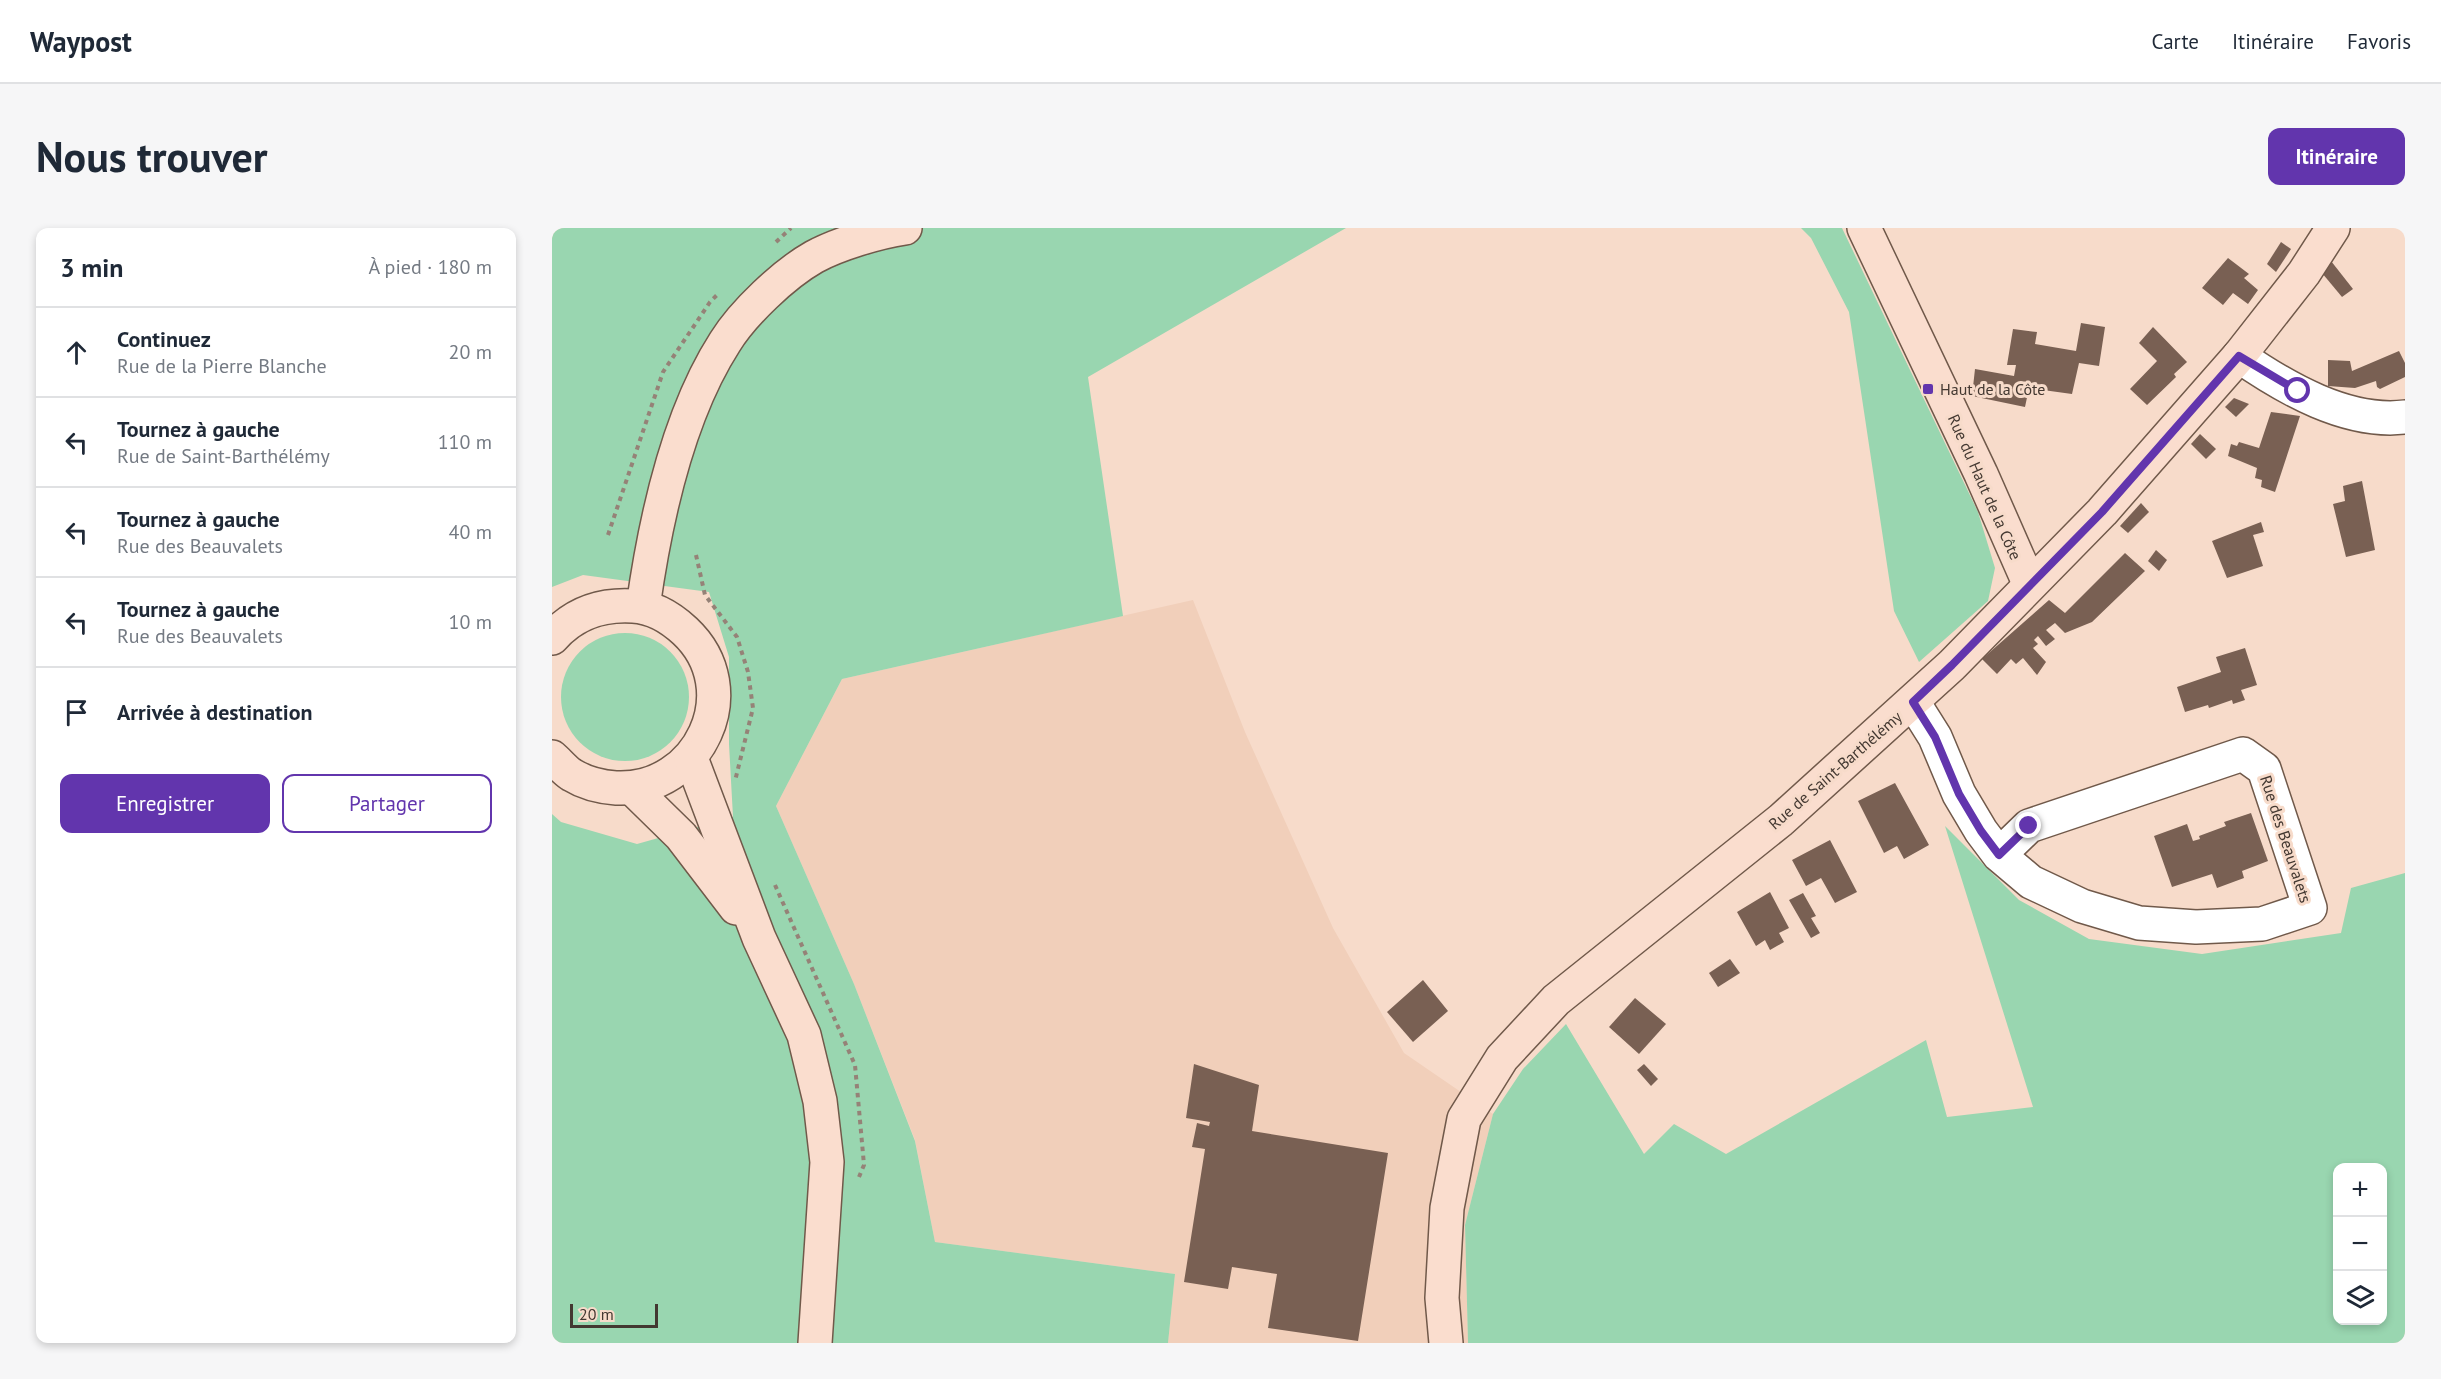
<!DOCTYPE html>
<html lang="fr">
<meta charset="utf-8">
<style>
:root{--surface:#fff;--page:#f6f6f7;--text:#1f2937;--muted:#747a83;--line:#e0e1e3;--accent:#6235ad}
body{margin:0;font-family:"PT Sans",sans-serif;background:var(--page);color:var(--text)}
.controls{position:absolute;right:18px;bottom:18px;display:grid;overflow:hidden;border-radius:12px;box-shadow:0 3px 9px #0003}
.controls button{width:54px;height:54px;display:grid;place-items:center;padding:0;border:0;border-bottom:2px solid var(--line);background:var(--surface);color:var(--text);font:30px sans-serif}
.scale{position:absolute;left:18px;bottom:15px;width:88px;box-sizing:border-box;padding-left:6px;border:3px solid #433831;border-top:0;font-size:16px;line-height:21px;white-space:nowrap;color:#433831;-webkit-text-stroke:4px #f7dbca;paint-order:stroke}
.stop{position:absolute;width:18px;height:18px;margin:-14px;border:4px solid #6235ad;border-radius:50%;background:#fff}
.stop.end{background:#6235ad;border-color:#fff;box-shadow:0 2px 6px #0008}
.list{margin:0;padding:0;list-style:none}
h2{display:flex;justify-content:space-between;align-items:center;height:78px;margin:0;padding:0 24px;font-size:26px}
h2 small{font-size:20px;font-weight:400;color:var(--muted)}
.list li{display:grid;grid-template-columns:39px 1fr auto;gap:18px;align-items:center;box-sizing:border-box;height:90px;padding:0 24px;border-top:2px solid var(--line)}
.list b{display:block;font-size:22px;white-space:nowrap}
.list p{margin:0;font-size:20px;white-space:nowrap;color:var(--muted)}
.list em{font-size:20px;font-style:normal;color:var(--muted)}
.actions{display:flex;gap:12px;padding:18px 24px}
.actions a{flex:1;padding:14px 0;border:2px solid var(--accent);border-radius:12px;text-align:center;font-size:21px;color:var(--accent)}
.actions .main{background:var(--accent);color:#fff}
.icon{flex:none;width:33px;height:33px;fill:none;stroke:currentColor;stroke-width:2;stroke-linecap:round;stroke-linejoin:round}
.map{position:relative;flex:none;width:1853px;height:1115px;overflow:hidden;border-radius:12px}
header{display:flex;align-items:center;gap:36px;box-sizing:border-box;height:84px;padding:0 30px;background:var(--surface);border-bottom:2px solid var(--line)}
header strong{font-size:28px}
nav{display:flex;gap:33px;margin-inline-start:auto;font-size:21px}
.intro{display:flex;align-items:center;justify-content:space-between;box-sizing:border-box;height:144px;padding:0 36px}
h1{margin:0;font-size:42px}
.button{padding:15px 27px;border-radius:12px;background:var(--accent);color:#fff;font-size:21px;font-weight:700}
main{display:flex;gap:36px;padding:0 36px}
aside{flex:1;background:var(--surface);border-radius:12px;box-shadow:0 3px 9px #0003}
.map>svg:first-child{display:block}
</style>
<header>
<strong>Waypost</strong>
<nav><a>Carte</a><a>Itinéraire</a><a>Favoris</a></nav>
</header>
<div class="intro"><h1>Nous trouver</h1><a class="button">Itinéraire</a></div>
<main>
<aside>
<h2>3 min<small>À pied · 180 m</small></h2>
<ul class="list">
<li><svg class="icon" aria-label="ahead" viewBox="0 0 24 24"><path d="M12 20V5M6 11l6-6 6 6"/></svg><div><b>Continuez</b><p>Rue de la Pierre Blanche</p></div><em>20 m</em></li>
<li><svg class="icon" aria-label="left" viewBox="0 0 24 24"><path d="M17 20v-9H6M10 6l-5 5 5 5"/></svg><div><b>Tournez à gauche</b><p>Rue de Saint-Barthélémy</p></div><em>110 m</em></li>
<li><svg class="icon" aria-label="left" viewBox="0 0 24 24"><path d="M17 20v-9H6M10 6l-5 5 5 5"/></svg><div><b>Tournez à gauche</b><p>Rue des Beauvalets</p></div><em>40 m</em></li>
<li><svg class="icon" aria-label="left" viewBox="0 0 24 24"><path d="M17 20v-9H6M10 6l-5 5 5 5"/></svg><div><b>Tournez à gauche</b><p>Rue des Beauvalets</p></div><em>10 m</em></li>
<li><svg class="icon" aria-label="arrive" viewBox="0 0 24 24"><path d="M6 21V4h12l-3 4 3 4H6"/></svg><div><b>Arrivée à destination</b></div></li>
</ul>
<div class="actions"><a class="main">Enregistrer</a><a>Partager</a></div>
</aside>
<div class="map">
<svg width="1853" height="1115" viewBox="0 0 1853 1115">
<rect width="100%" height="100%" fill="#f7dbca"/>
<polygon fill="#f1cfba" points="641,372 693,504 781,700 852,825 941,886 913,997 916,1115 616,1115 623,1046 383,1014 363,912 302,756 224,578 290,451"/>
<g fill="#99d6b0" fill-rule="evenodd">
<polygon points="0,0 794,0 536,149 571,388 290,451 224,578 302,756 363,913 383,1014 623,1046 616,1115 0,1115 0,586 9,594 85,616 181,589 177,516 177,429 157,364 31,347 0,359"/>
<polygon points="1249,0 1290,0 1426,284 1443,340 1436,373 1367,434 1342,383 1297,84 1259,10"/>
<circle cx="73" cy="469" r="64"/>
<path d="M1393,598L1467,672L1537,711L1650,726L1789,705L1799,660L1853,645V1115H916L913,997L941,886L971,841L1014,796L1092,926L1122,896L1174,926L1374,812L1395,889L1481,879ZM1786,940H1830V1092H1786Z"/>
</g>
<g fill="#796053">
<polygon points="1729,14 1739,21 1724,44 1715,36"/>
<polygon points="1676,30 1697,46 1692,50 1706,62 1696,76 1681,65 1671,77 1650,60"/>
<polygon points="1779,33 1801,61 1790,69 1770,45"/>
<polygon points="1529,95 1553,99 1547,138 1527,135 1520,166 1477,160 1473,179 1420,168 1423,141 1462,148 1464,137 1455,137 1461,101 1485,104 1483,116 1524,123"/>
<polygon points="1601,99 1635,134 1622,146 1624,149 1595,177 1578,161 1605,133 1587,115"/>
<polygon points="1847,123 1853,135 1853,149 1828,161 1825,159 1824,153 1803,160 1776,158 1776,132 1798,133 1800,143"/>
<polygon points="1682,170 1697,176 1684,189 1673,179"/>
<polygon points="1719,184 1748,188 1723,264 1709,259 1710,252 1703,250 1705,240 1676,228 1679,216 1685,218 1687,214 1707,220"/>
<polygon points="1648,206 1664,221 1654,231 1639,216"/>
<polygon points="1810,253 1823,322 1794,329 1781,276 1793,273 1791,258"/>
<polygon points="1589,275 1597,284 1576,305 1568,298"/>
<polygon points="1709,294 1712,304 1701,307 1711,338 1675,350 1660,313"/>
<polygon points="1604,322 1615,332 1607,343 1596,333"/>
<polygon points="1573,325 1593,343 1540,394 1513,405 1503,395 1494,402 1503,411 1494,418 1486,408 1482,412 1486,416 1481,420 1494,434 1485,447 1471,430 1464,436 1459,431 1445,446 1430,431 1497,372 1513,385"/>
<polygon points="1693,420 1705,457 1689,462 1693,472 1681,476 1680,472 1657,480 1656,477 1633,484 1625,459 1669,444 1664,429"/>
<polygon points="1343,555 1377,617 1352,631 1345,618 1332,625 1306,573"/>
<polygon points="1699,585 1716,633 1690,643 1692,650 1665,660 1660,646 1620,659 1602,608 1635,596 1641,613 1648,611 1647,608 1674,598 1672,594"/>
<polygon points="1278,612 1305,664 1283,675 1269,650 1254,658 1240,632"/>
<polygon points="1218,664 1237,700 1227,705 1232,714 1218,722 1213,712 1204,718 1185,684"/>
<polygon points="1251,665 1264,688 1259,690 1268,705 1259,710 1237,672"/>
<polygon points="1178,731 1188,745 1166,759 1157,745"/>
<polygon points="871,752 896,783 861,814 835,784"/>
<polygon points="1083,770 1114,796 1087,826 1057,799"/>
<polygon points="642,836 707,857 700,903 836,925 806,1113 716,1100 725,1046 680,1039 676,1061 632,1054 653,921 640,919 645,895 657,898 658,894 634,890"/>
<polygon points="1092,836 1106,851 1099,858 1085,842"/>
</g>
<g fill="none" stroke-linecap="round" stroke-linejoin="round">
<g stroke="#70594a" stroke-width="36">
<g id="street">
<path d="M1687,128C1733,160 1795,196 1853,189"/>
<polyline points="1361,474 1383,509 1407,566 1429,603 1447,627 1479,654 1530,678 1587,695 1644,699 1710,696 1758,680 1712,541 1691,526 1477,598 1447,627"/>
</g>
</g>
<g stroke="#70594a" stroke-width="36">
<g id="secondary">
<polyline points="1312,0 1429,246 1477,355"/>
<path d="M91,379C103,293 126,187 173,114C191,85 232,46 262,29C286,16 326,4 353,0"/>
<path d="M0,410C22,385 49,376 81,378C101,379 119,390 133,403C196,462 147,564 64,560C49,559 33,555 20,547C13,543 6,534 0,529"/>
<polyline points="139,530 207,710 252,807 268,873 275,934 263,1115"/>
<polyline points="81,561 129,608 184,680"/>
<polyline points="894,1115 890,1070 895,980 912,891 950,830 1004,772 1229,592 1400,437 1550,284 1687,128 1752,45 1781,0"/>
</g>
</g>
<g stroke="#958277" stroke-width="4" stroke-dasharray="4.5 4.5" stroke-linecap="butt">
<polyline points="224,14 239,0"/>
<polyline points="56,307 111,144 158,74 167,65"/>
<polyline points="144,327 153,367 185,409 196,444 201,480 183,553"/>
<polyline points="223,657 303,837 312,937 307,949"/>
</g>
<use href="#street" stroke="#fff" stroke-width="33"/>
<use href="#secondary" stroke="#faddce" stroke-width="33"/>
</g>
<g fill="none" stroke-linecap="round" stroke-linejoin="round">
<polyline stroke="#6235ad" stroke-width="8" points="1477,598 1447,627 1429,603 1407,566 1383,509 1361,474 1400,437 1550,284 1687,128 1746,163"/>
</g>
<rect fill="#6235ad" stroke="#f7dbca" stroke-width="2" x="1370" y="155" width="12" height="12" rx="3"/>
<g text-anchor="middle" stroke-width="6" stroke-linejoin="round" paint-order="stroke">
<g font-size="16" fill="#433831" stroke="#f7dbca" text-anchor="start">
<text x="1388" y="167">Haut de la Côte</text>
</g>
<g font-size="16" fill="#433831" stroke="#f7dbca">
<text transform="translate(1433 259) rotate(66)" y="6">Rue du Haut de la Côte</text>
<text transform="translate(1283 542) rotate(-41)" y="6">Rue de Saint-Barthélémy</text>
<text transform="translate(1734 611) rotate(72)" y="6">Rue des Beauvalets</text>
</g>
</g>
</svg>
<div class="controls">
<button>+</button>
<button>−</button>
<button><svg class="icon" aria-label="layers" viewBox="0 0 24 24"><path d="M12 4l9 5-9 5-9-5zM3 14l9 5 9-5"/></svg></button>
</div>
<div class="scale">20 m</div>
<div class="stop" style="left:1746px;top:163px"></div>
<div class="stop end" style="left:1477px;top:598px"></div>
</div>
</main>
